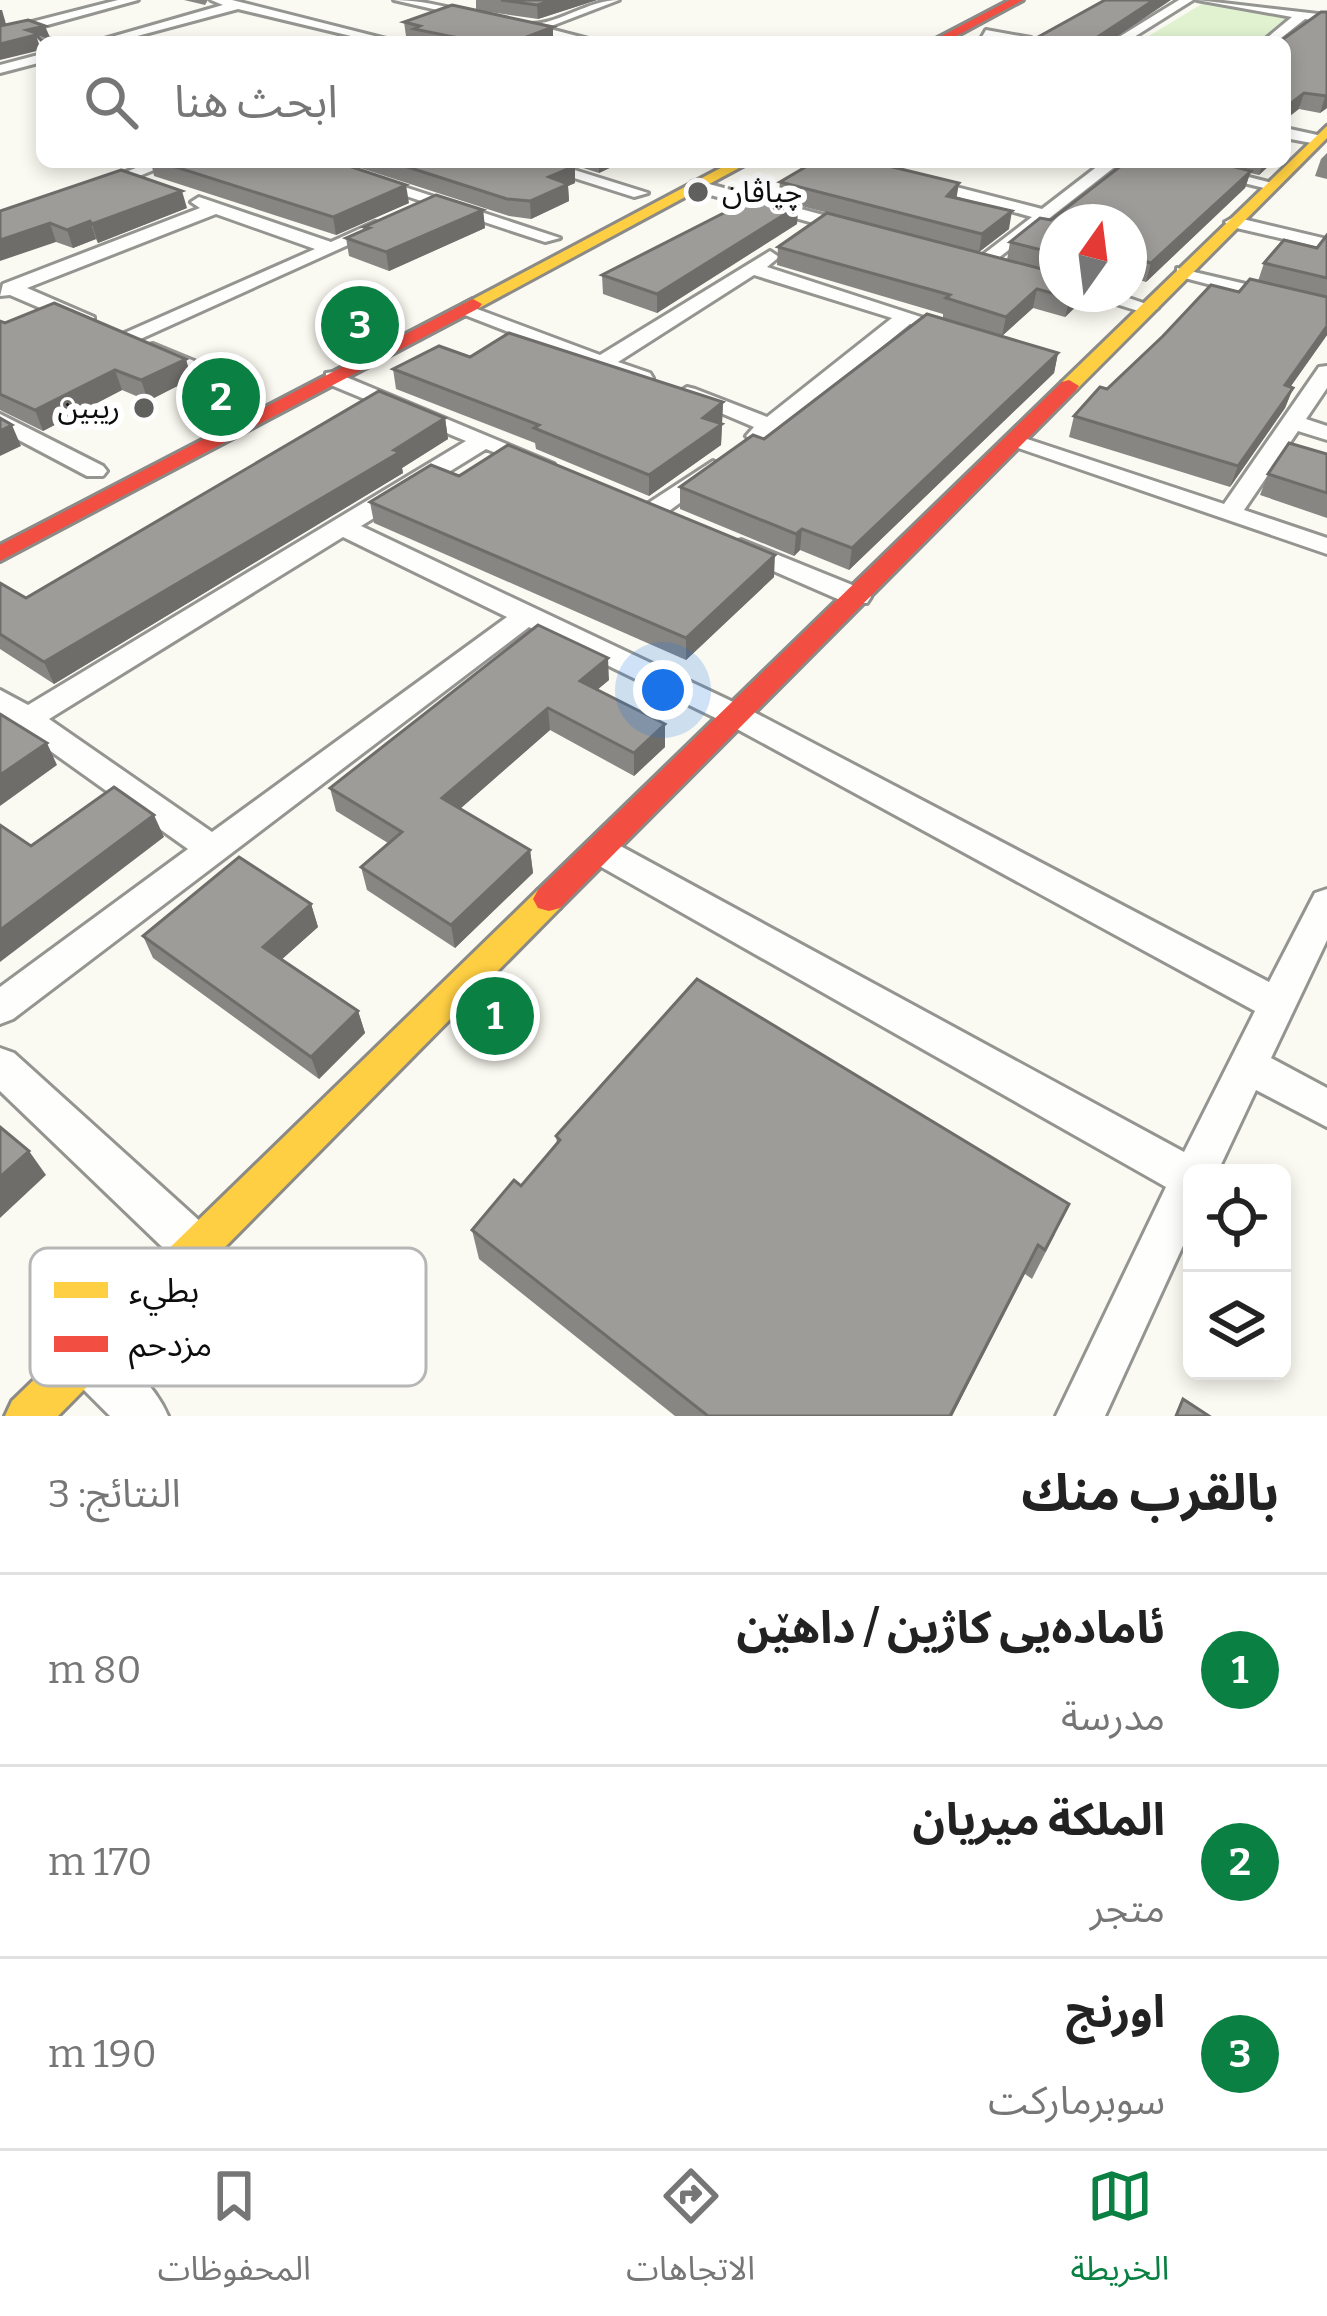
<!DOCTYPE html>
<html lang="ar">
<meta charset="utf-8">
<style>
:root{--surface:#fff;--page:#f6f6f6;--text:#222;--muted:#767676;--line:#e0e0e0;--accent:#0b8043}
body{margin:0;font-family:Bitter,"Noto Sans Arabic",serif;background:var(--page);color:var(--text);direction:rtl}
.controls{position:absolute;right:36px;bottom:36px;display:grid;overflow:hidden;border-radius:18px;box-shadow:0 6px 18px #0003}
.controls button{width:108px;height:108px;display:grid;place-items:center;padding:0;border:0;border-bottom:3px solid var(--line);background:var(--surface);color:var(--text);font:60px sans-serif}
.compass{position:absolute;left:1039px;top:204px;width:108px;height:108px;border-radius:50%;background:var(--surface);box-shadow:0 6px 18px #0003;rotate:14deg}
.you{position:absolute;left:663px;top:690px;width:42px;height:42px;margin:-30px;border:9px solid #fff;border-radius:50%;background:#1a73e8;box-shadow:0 0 0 18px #1a73e833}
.badge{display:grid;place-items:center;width:78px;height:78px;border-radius:50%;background:var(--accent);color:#fff;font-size:39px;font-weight:700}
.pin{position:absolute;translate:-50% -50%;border:6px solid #fff;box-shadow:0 3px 12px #0006}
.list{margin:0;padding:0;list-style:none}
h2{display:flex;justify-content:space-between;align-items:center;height:156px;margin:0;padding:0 48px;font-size:51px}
h2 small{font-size:39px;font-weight:400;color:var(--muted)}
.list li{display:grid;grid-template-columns:78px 1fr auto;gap:36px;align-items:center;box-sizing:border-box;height:192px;padding:0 48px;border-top:3px solid var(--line)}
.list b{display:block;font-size:45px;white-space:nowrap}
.list p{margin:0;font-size:39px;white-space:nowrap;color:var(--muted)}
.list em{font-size:39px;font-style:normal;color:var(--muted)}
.icon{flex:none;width:66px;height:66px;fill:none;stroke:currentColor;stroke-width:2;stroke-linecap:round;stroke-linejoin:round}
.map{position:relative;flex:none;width:1327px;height:1416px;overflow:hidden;direction:ltr}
.search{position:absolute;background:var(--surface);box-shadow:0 6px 18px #0003;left:36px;right:36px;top:36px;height:132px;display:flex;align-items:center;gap:30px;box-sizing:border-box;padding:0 42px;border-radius:18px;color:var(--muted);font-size:45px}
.sheet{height:732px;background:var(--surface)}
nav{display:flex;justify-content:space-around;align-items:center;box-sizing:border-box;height:168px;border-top:3px solid var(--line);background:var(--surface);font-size:33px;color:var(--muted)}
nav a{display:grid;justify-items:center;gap:6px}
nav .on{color:var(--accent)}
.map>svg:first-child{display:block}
</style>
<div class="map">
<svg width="1327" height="1416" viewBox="0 0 1327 1416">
<rect width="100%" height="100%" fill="#fbfaf2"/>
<polygon fill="#e0f2d0" points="1205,2 1292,17 1260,42 1139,42"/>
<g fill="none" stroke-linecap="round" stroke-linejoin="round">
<g stroke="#949490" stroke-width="6">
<g id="street">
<polygon points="118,0 138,0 0,38 0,30"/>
<polygon points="211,0 232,0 398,42 376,42 238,9 115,42 94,42 223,5"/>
<path d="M394,0C440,0 482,20 527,24C557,26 587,0 619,0L546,28L600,42H576Z"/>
<polygon points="1179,0 1193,0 1126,42 1111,42"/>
<polygon points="1197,0 1327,15 1327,23 1305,19 1276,42 1262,42 1292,17"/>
<polygon points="986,30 1031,38 1037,42 982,37"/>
<polygon points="42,54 42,62 0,73 0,65"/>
<polygon points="1285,128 1322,136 1325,139 1317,144 1285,138"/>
<polygon points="151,162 174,162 104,190 90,186"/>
<polygon points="304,162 328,162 560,238 545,242"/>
<polygon points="524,162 549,162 648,193 634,197"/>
<polygon points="831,162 858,162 1042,209 1103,162 1121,162 983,270 974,264 976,260 1032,217"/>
<polygon points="1160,162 1190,162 1280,185 1272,190"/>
<polygon points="698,181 860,225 863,229 854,234 692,190 692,182"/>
<polygon points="199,197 331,242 375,222 390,226 127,345 117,339 120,335 315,249 216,214 27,288 94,317 94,325 80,325 10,295 0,296 3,284 200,208 191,202"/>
<polygon points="1234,217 1327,239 1327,249 1228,226 1225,222"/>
<polygon points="770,251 779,257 767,267 964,331 954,337 910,324 779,431 757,443 746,436 754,427 676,394 687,387 695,389 767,417 892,318 754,275 618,362 650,373 653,378 642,384 452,310 469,306 600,355"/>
<polygon points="1177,268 1327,303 1327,315 1177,276"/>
<polygon points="1084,294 1117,294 1158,308 1148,314"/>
<polygon points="153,344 257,387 260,392 249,399 241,397 146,354 146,346"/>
<polygon points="1327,366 1327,388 1306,419 1327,426 1327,440 1298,431 1244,510 1327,538 1327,554 1001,442 1013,435 1021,437 1224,504 1319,367"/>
<path d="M334,372L554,464L542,471L486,449L361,526L748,709L1269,982L1315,893L1327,889V940L1271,1058L1327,1088V1127L1256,1090L1217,1173H1192V1226L1105,1416H1056L1166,1187L589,860L584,851L589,842L601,838L613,842L1184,1152L1255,1011L726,723L529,627L13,1019L0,1024V987L188,849L0,715V690L28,705L466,441L326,383V373ZM343,537L507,617L212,832L49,719Z"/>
<polygon points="0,414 103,466 107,471 103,476 87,476 0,430"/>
<polygon points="713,461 725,468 721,473 662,516 644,516 641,511 644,506"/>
<polygon points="741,540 867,591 871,597 867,603 847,603 732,553 728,548 732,543"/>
<polygon points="0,1048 14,1053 213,1233 219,1249 213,1265 197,1271 181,1265 0,1091"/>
<path d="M86,1335C117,1347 155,1385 168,1416H110L69,1375L63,1358L69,1341Z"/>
</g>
</g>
<g stroke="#8b8a87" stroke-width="6">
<g id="slow">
<polygon points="1327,126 1327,138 1076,390 1062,390 1062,382"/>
<polygon points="732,162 750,162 479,308 464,304"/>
<polygon points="549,887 560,890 565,899 560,908 58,1416 5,1416 12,1401 538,890"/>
</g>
</g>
<g stroke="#8b8a87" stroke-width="6">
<g id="jam">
<polygon points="1010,0 1023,0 945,42 930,42"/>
<polygon points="473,299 482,304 479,308 0,561 0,545"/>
<polygon points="1069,380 1079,386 1076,390 560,908 549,911 538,908 533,899 538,890 1062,382"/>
</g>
</g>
<use href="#street" fill="#fefefd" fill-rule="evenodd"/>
<use href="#slow" fill="#ffcf43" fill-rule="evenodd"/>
<use href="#jam" fill="#f24e42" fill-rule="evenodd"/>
</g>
<g fill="#888683">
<polygon points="184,0 208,0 205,5"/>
<polygon points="476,0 597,0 538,19 476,10"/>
<polygon points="1321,12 1327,108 1320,113 1299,109"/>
<polygon points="404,22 553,41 558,42 416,42 415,39 406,36"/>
<polygon points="1327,153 1327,179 1315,176 1321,159"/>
<polygon points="151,162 337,162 409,203 336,235 154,176"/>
<polygon points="342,162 561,162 575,183 568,186 569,201 531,219 509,216"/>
<polygon points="564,162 622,162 599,173"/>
<polygon points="814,162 909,162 900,168 1009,229 979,252 778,200 780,182"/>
<polygon points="1126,162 1273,162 1259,175 1250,173 1245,188 1146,282 1129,277 1129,222 1057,222 1057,294 1085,294 1084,299 1065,317 1033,308 1002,336 1058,353 1054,373 849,570 800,550 794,556 680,509 680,487 764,439 943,318 943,314 777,265 778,247 1007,260 1010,242 1051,220"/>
<polygon points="798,206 797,224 657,313 603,294 602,275"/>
<polygon points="187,208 98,243 96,239 73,248 56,242 0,211"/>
<polygon points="483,210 485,228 389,271 349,256 346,238 364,230 364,227"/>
<polygon points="1327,235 1327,335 1290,387 1293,388 1285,408 1230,487 1069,437 1074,416 1107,389 1239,292 1258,281 1264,263 1317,248"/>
<polygon points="0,321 186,359 191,379 148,401 122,390 43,431 0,410"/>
<polygon points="470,357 723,402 721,445 649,496 536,449 535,443 396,389 393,369"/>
<polygon points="445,418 448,439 402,468 403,473 54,684 0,649 0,583 26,598"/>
<polygon points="1327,454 1327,518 1260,495 1268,474"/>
<polygon points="459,476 774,577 686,660 374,523 370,502"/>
<polygon points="609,680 597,690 665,747 634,776 550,730 460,809 530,850 533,873 455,948 367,890 361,867 388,843 336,811 330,788"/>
<polygon points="311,904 318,927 282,959 358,1011 365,1033 319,1079 153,958 143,936"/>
<polygon points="556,1136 1055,1234 1032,1279 1025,1274 952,1416 675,1416 479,1259 472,1230 521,1186 557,1144"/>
</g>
<g fill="#6f6d6a">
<polygon points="554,0 597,0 538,19 537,5"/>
<polygon points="1154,0 1171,0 1109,42 1090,42"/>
<polygon points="0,10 2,10 6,24 0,26"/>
<polygon points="45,26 52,42 42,42 36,35 41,50 0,60 0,44 27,30"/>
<polygon points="553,27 553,41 529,36"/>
<polygon points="1304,93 1299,109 1285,120 1285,108"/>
<polygon points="1327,96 1327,108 1320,113 1325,97"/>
<polygon points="599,162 622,162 599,173"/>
<polygon points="1263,162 1273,162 1259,175"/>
<polygon points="575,166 575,183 568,186 569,201 531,219 530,201 549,177"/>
<polygon points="1251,171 1245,188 1146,282 1151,263"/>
<polygon points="959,183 956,201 947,196"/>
<polygon points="406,185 409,203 336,235 333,217"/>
<polygon points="182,191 187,208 98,243 92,224"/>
<polygon points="798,206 797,224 657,313 657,294"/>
<polygon points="483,210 485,228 389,271 386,252"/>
<polygon points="1012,211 1009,229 979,252 982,234"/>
<polygon points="90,221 96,239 73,248 67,230"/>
<polygon points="50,223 56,242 0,261 0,240"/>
<polygon points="1037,289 1033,308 1002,336 1006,317"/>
<polygon points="1074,294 1085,294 1084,299 1065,317 1070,298"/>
<polygon points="1327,326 1327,335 1277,406 1285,385"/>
<polygon points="1058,353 1054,373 849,570 852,548"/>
<polygon points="186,359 191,379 148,401 141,380"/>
<polygon points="115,370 122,390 43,431 35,410"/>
<polygon points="1293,388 1285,408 1230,487 1238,466"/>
<polygon points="723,402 722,423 712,431 722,424 721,445 649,496 649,475 703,418"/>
<polygon points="445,418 448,439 402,468 403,473 54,684 44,662"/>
<polygon points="12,425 21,446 0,456 0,431"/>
<polygon points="802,529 800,550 794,556 796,534"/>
<polygon points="775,555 774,577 686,660 686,638"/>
<polygon points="608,658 609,680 581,703 580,681"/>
<polygon points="548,708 550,730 446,821 442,798"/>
<polygon points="665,724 665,747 634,776 634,753"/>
<polygon points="47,743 57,765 0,806 0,775"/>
<polygon points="154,815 164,837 0,962 0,930"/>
<polygon points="530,850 533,873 455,948 451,925"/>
<polygon points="311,904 318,927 271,969 263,947"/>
<polygon points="358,1011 365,1033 319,1079 311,1057"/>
<polygon points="29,1151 46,1175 0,1218 0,1177"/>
<polygon points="1038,1245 952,1416 950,1416"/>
</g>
<g fill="#9e9c98" stroke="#6f6d6a" stroke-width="3">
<polygon points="501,0 554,0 537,5"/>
<polygon points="1105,0 1154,0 1090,42 1029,42"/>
<polygon points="452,5 553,27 529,36 558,42 472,42 474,41 414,29 420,26 404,22"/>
<polygon points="1321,12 1327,12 1327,96 1304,93 1285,108 1285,42 1279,42"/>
<polygon points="28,20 45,26 27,30 51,38 42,41 36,35 0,44 0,26"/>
<polygon points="160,162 337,162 406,185 333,217"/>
<polygon points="392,162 561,162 575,166 549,177 568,184 530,201 507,199"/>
<polygon points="814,162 872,162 959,183 947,196 1012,211 982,234 780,182"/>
<polygon points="1126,162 1215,162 1251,171 1151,263 1129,257 1129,222 1057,222 1057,254 1010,242 1040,218 1051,220"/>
<polygon points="121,170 182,191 92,224 90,221 67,230 50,223 0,240 0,211"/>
<polygon points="436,195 483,210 386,252 346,238 369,228 364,227"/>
<polygon points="759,195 798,206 657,294 602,275"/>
<polygon points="827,213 1057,273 1057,294 1074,294 1070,298 1037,289 1006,317 946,298 950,295 778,247"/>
<polygon points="1327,235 1327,278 1264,263 1284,240 1317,248"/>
<polygon points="1250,279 1327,297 1327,326 1285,385 1293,388 1238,466 1074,416 1100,387 1107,389 1163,336 1211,285 1239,292"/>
<polygon points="54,303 186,359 141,380 115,370 35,410 0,394 0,321 5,323"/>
<polygon points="927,314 1058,353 852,548 802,529 796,534 680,487 753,435 764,439"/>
<polygon points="509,333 723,402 703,418 722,424 649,475 534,428 539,425 393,369 439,346 470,357"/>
<polygon points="379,391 445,418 394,450 400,452 44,662 0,634 0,583 26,598"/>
<polygon points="0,418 12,425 0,431"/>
<polygon points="1289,443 1327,454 1327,493 1268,474"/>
<polygon points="508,445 775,555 686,638 370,502 431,465 459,476"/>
<polygon points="538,625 608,658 580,681 665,724 634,753 548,708 442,798 530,850 451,925 361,867 402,832 330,788"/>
<polygon points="0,714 47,743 0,775"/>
<polygon points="114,787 154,815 0,930 0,825 31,846"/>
<polygon points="239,857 311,904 263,947 358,1011 311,1057 143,936"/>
<polygon points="697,979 1069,1204 1045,1250 1038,1245 950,1416 708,1416 472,1230 514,1180 521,1186 560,1140 556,1136"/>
<polygon points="0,1127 29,1151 0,1177"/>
<polygon points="1183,1399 1209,1416 1176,1416"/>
</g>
<g fill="#60605d" stroke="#fff" stroke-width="4.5">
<circle cx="698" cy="192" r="12"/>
<circle cx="144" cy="408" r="12"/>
</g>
<g text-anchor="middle" stroke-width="12" stroke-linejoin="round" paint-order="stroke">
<g font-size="30" fill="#0d0d0d" stroke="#fff" text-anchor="start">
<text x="722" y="202">چياڤان</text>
<text x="120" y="418" text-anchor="end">ريبين</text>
</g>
</g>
<rect x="30" y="1248" width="396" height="138" rx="18" fill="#fff" stroke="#b6b6b6" stroke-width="3"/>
<rect x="54" y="1282" width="54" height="16" fill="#ffcf43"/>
<rect x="54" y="1336" width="54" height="16" fill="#f24e42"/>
<g font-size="33" fill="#0d0d0d">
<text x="129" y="1302">بطيء</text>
<text x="129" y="1356">مزدحم</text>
</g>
</svg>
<div class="controls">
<button><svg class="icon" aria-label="locate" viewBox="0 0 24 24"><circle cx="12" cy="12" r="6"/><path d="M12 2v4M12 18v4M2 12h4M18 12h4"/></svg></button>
<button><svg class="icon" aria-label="layers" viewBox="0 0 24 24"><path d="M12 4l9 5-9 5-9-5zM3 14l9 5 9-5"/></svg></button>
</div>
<svg class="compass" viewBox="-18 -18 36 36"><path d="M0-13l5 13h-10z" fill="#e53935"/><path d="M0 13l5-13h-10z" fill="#767676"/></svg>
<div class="you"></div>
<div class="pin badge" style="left:495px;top:1016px">1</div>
<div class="pin badge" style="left:221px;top:397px">2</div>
<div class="pin badge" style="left:360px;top:325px">3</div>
<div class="search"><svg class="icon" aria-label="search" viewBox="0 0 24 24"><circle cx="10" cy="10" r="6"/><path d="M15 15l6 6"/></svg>ابحث هنا</div>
</div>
<section class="sheet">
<h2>بالقرب منك<small>النتائج: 3</small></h2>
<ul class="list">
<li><span class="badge">1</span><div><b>ئامادەيی کاژين / داهێن</b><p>مدرسة</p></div><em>80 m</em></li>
<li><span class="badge">2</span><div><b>الملكة ميريان</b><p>متجر</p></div><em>170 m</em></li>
<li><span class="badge">3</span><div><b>اورنج</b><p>سوبرماركت</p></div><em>190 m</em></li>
</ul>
</section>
<nav>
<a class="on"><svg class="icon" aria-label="map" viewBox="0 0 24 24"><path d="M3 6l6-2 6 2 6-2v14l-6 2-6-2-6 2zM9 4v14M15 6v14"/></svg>الخريطة</a>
<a><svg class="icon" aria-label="directions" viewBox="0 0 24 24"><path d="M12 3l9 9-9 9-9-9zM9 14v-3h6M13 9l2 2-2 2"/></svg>الاتجاهات</a>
<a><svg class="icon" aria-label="saved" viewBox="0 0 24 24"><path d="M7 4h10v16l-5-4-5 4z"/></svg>المحفوظات</a>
</nav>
